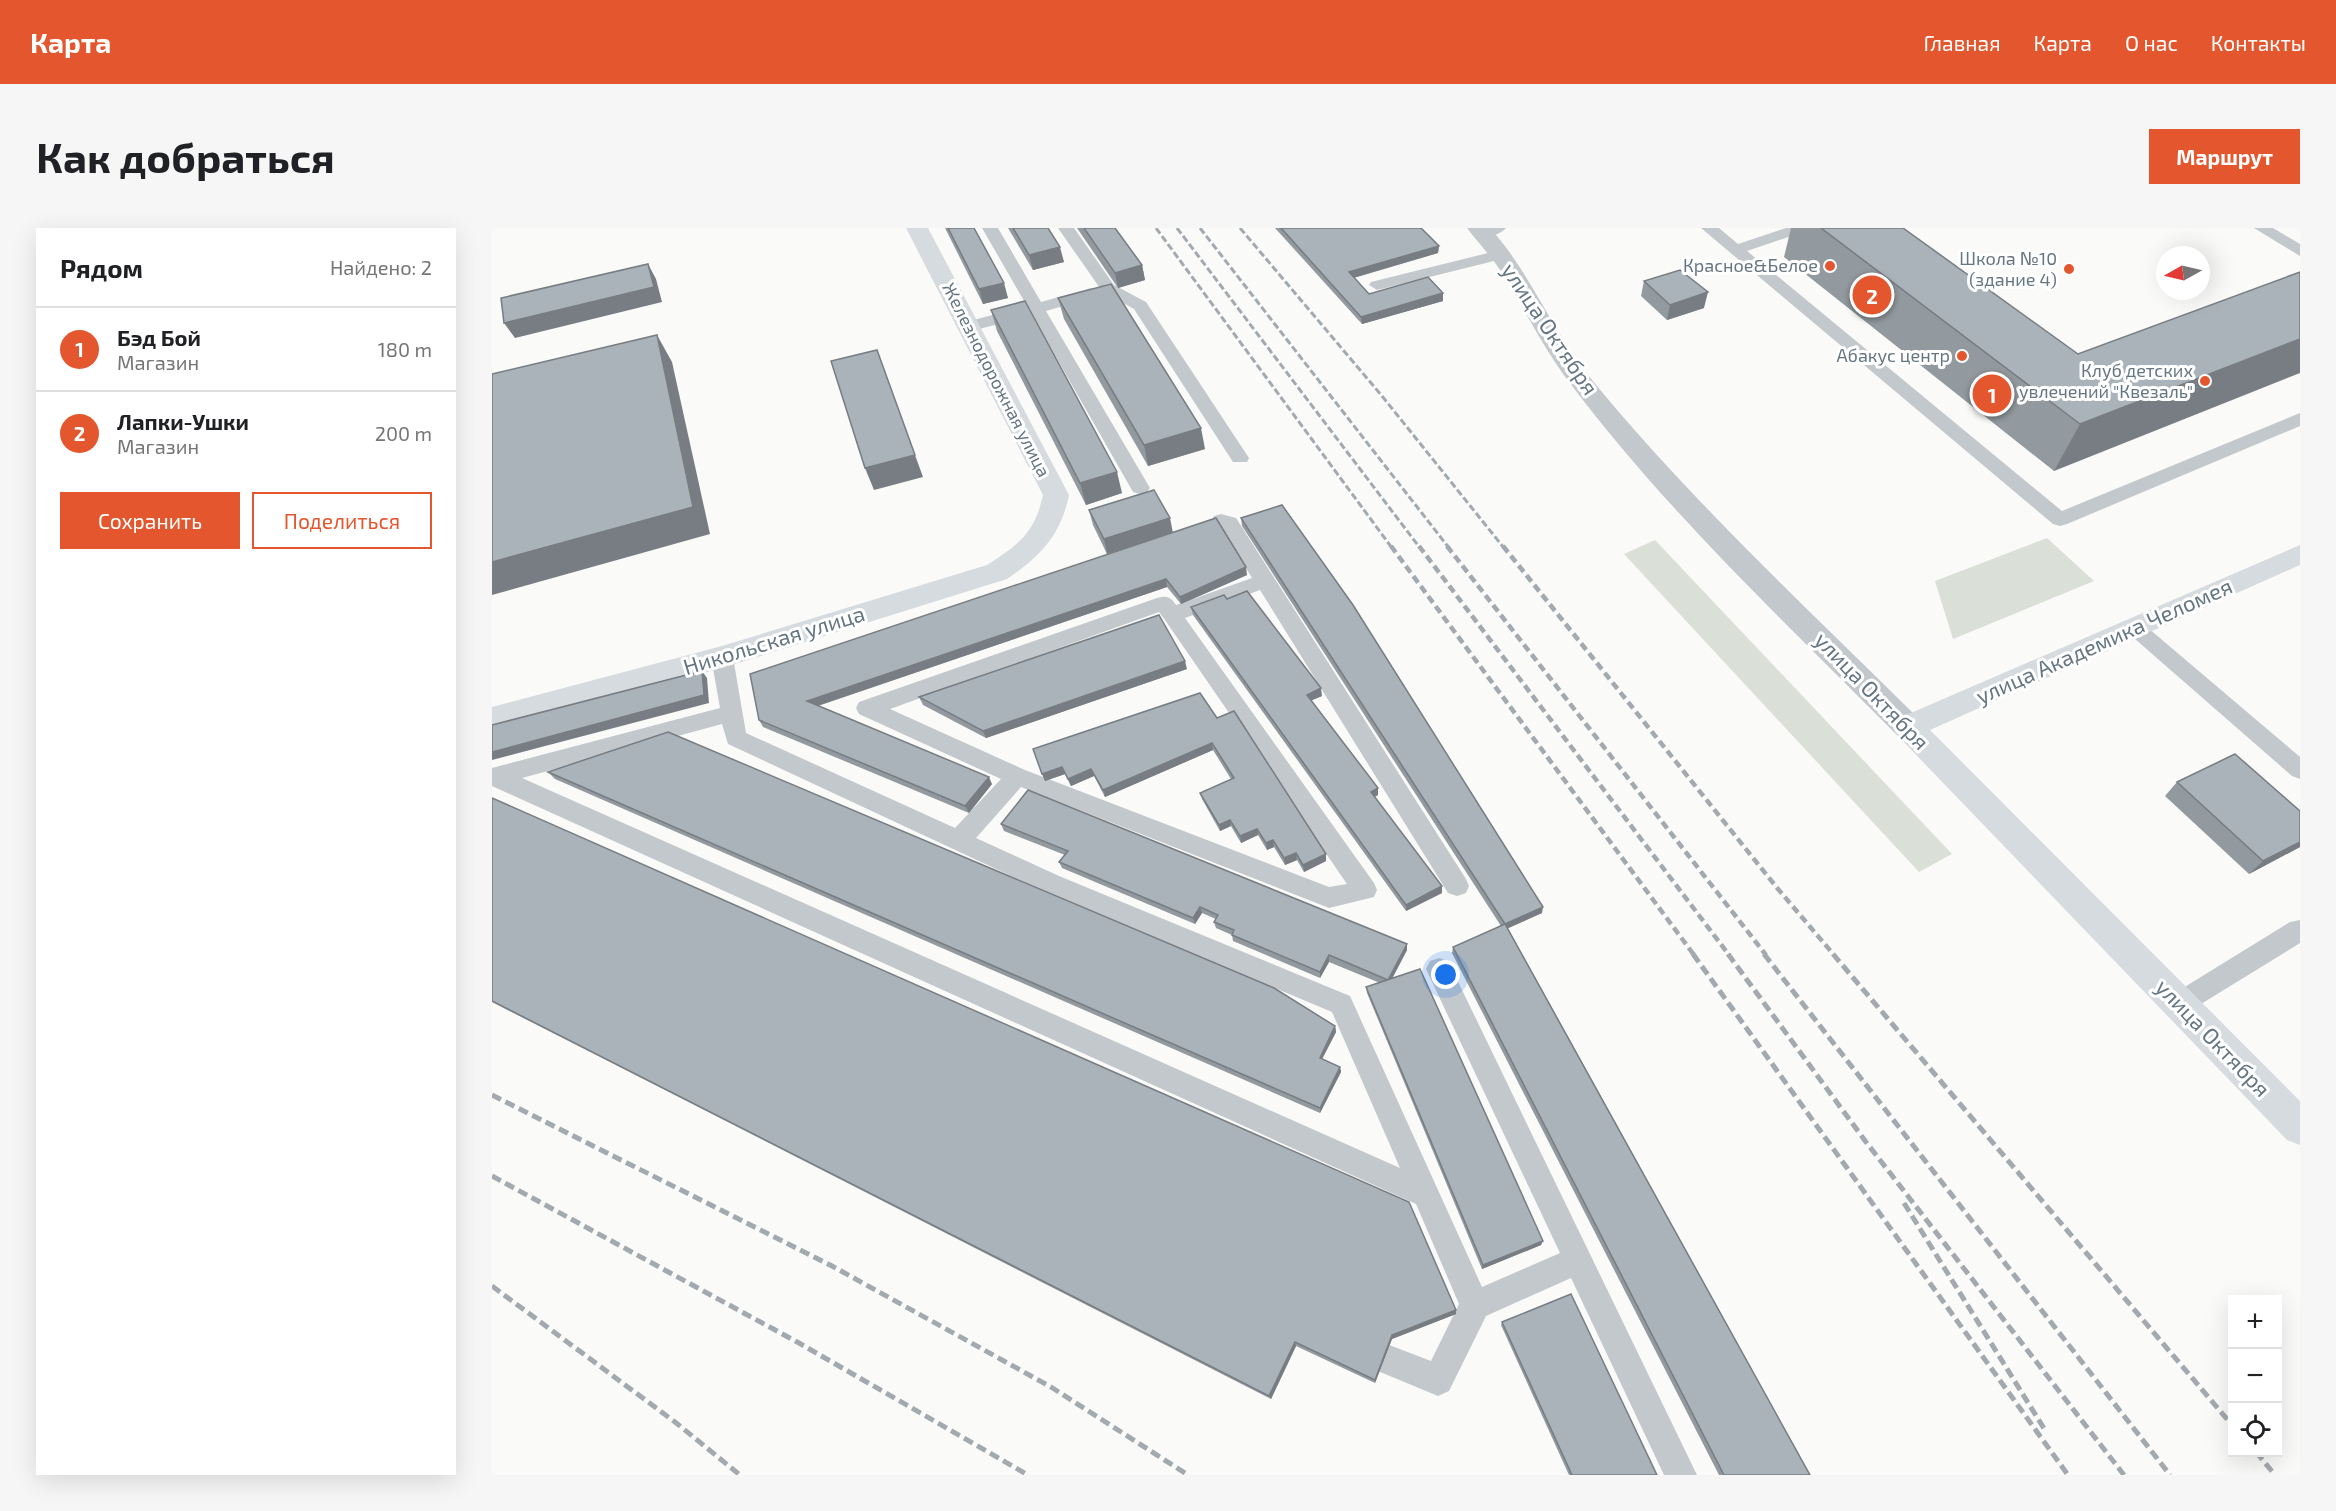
<!DOCTYPE html>
<html lang="ru">
<meta charset="utf-8">
<style>
:root{--surface:#fff;--page:#f6f6f6;--text:#202124;--muted:#757577;--line:#e0e0e0;--accent:#e4572e}
body{margin:0;font-family:"Exo 2",sans-serif;background:var(--page);color:var(--text)}
.controls{position:absolute;right:18px;bottom:18px;display:grid;overflow:hidden;border-radius:0px;box-shadow:0 6px 24px #0002}
.controls button{width:54px;height:54px;display:grid;place-items:center;padding:0;border:0;border-bottom:2px solid var(--line);background:var(--surface);color:var(--text);font:30px sans-serif}
.compass{position:absolute;left:1664px;top:18px;width:54px;height:54px;border-radius:50%;background:var(--surface);box-shadow:0 6px 24px #0002;rotate:262deg}
.you{position:absolute;left:954px;top:747px;width:21px;height:21px;margin:-15px;border:4px solid #fff;border-radius:50%;background:#1a73e8;box-shadow:0 0 0 9px #1a73e833}
.badge{display:grid;place-items:center;width:39px;height:39px;border-radius:50%;background:var(--accent);color:#fff;font-size:20px;font-weight:700}
.pin{position:absolute;translate:-50% -50%;border:3px solid #fff;box-shadow:0 2px 6px #0006}
.list{margin:0;padding:0;list-style:none}
h2{display:flex;justify-content:space-between;align-items:center;height:78px;margin:0;padding:0 24px;font-size:26px}
h2 small{font-size:20px;font-weight:400;color:var(--muted)}
.list li{display:grid;grid-template-columns:39px 1fr auto;gap:18px;align-items:center;box-sizing:border-box;height:84px;padding:0 24px;border-top:2px solid var(--line)}
.list b{display:block;font-size:22px;white-space:nowrap}
.list p{margin:0;font-size:20px;white-space:nowrap;color:var(--muted)}
.list em{font-size:20px;font-style:normal;color:var(--muted)}
.actions{display:flex;gap:12px;padding:18px 24px}
.actions a{flex:1;padding:14px 0;border:2px solid var(--accent);border-radius:0px;text-align:center;font-size:21px;color:var(--accent)}
.actions .main{background:var(--accent);color:#fff}
.icon{flex:none;width:33px;height:33px;fill:none;stroke:currentColor;stroke-width:2;stroke-linecap:round;stroke-linejoin:round}
.map{position:relative;flex:none;width:1808px;height:1247px;overflow:hidden;border-radius:0px}
header{display:flex;align-items:center;gap:36px;box-sizing:border-box;height:84px;padding:0 30px;background:var(--accent);color:#fff}
header strong{font-size:28px}
nav{display:flex;gap:33px;margin-inline-start:auto;font-size:21px}
.intro{display:flex;align-items:center;justify-content:space-between;box-sizing:border-box;height:144px;padding:0 36px}
h1{margin:0;font-size:42px}
.button{padding:15px 27px;border-radius:0px;background:var(--accent);color:#fff;font-size:21px;font-weight:700}
main{display:flex;gap:36px;padding:0 36px}
aside{flex:1;background:var(--surface);border-radius:0px;box-shadow:0 6px 24px #0002}
.map>svg:first-child{display:block}
</style>
<header>
<strong>Карта</strong>
<nav><a>Главная</a><a>Карта</a><a>О нас</a><a>Контакты</a></nav>
</header>
<div class="intro"><h1>Как добраться</h1><a class="button">Маршрут</a></div>
<main>
<aside>
<h2>Рядом<small>Найдено: 2</small></h2>
<ul class="list">
<li><span class="badge">1</span><div><b>Бэд Бой</b><p>Магазин</p></div><em>180 m</em></li>
<li><span class="badge">2</span><div><b>Лапки-Ушки</b><p>Магазин</p></div><em>200 m</em></li>
</ul>
<div class="actions"><a class="main">Сохранить</a><a>Поделиться</a></div>
</aside>
<div class="map">
<svg width="1808" height="1247" viewBox="0 0 1808 1247">
<rect width="100%" height="100%" fill="#fafaf8"/>
<g fill="#dadfd7">
<polygon points="1555,310 1602,353 1461,411 1443,353"/>
<polygon points="1163,312 1460,626 1427,644 1132,326"/>
</g>
<g fill="none" stroke-linecap="round" stroke-linejoin="round">
<g fill="#c3c8cc" fill-rule="evenodd">
<polygon points="490,0 506,0 549,74 599,60 607,65 605,68 554,83 658,260 655,264 648,266 641,264 540,87 476,104 468,99 470,95 535,78"/>
<polygon points="566,0 582,0 622,57 654,74 757,230 755,234 741,234 642,81 610,63"/>
<path d="M991,0H1014C1008,7 994,10 985,8L983,5Z"/>
<polygon points="1209,0 1227,0 1246,16 1294,0 1317,0 1314,3 1255,23 1570,283 1808,185 1808,198 1575,296 1568,298 1561,296"/>
<polygon points="1762,0 1781,0 1808,16 1808,28"/>
<polygon points="1008,22 1016,27 1014,30 885,62 877,57 879,54"/>
<path d="M729,286L744,290L974,651L977,658L974,665L965,668L956,665L768,362L693,390L882,655L885,662L882,669L837,680L529,559L484,610L567,648L858,768L990,1059L1068,1025L934,741L938,733L947,730L956,733L1205,1247H1172L1079,1050L994,1088L957,1163L946,1168L881,1141L877,1130L881,1119L892,1115L939,1133L967,1076L924,976L0,558V540L228,480L219,429L222,423L230,421L238,423L241,429L254,505L463,600L509,551L367,486L364,480L367,474L665,370C675,367 679,369 684,377L760,350L730,300L722,298L719,293L722,288ZM667,384L673,392L855,656L837,659L533,542L398,481ZM230,496L236,516L549,662L840,784L908,940L30,550Z"/>
<polygon points="1642,391 1649,394 1808,529 1808,551 1800,548 1635,404 1632,399 1635,394"/>
<polygon points="1808,692 1808,715 1696,784 1687,788 1678,784 1674,776 1678,768 1798,694"/>
</g>
<path fill="#c3c8cc" fill-rule="evenodd" d="M975,0H998C1038,44 1059,101 1096,147C1196,270 1314,379 1427,491L1431,499L1427,507L1416,511L1405,507C1293,394 1174,283 1078,155C1050,119 1031,77 1006,39C997,25 985,14 975,0Z"/>
<g fill="#d6dbdf" fill-rule="evenodd">
<path d="M414,0H436L577,267C569,307 548,329 515,351L230,440L0,503V479L230,418L495,337C526,317 543,305 551,267Z"/>
<polygon points="1808,317 1808,337 1438,502 1808,873 1808,917 1795,912 1405,507 1401,499 1405,491"/>
</g>
<g stroke="#a2aab0" stroke-width="3" stroke-dasharray="7 3" stroke-linecap="butt">
<polyline points="664,0 900,320"/>
<polyline points="685,0 928,320"/>
<polyline points="708,0 957,320"/>
<polyline points="748,0 890,168 1012,320"/>
</g>
<g stroke="#a2aab0" stroke-width="4.5" stroke-dasharray="8 4.5" stroke-linecap="butt">
<polyline points="899,318 1202,727"/>
<polyline points="927,318 1237,727"/>
<polyline points="955,318 1274,727"/>
<polyline points="1011,318 1286,661 1342,727"/>
</g>
<g stroke="#a2aab0" stroke-width="5" stroke-dasharray="10 5" stroke-linecap="butt">
<polyline points="1201,726 1576,1247"/>
<polyline points="1236,726 1374,914 1632,1247"/>
<polyline points="1272,726 1678,1247"/>
<polyline points="1341,726 1740,1197"/>
<polyline points="0,867 340,1038 559,1159 696,1247"/>
<polyline points="0,948 307,1115 536,1247"/>
<polyline points="1412,975 1553,1202"/>
<polyline points="0,1058 183,1194 248,1247"/>
<polyline points="1764,1224 1783,1247"/>
</g>
</g>
<g fill="#929a9f">
<polygon points="453,0 482,0 516,70 491,76"/>
<polygon points="516,0 556,0 572,34 541,42"/>
<polygon points="585,0 623,0 650,37 653,52 626,60"/>
<polygon points="783,0 929,0 947,18 946,25 862,50 877,66 951,65 951,73 870,96"/>
<polygon points="1299,0 1411,0 1586,126 1808,44 1562,243 1292,29"/>
<polygon points="1152,53 1212,80 1175,92 1149,68"/>
<polygon points="566,70 713,221 656,238 572,91"/>
<polygon points="499,82 630,265 594,277 505,103"/>
<polygon points="597,282 681,305 755,347 689,376 675,359 326,478 500,556 477,585 271,499 267,492 655,313 615,326 601,297"/>
<polygon points="749,290 1050,685 1016,700 1318,1247 1227,1247 960,725 961,719 1009,698 750,298"/>
<polygon points="699,379 830,468 819,472 886,567 883,569 950,665 914,683 701,387"/>
<polygon points="695,441 494,510 431,477 427,469"/>
<polygon points="725,490 834,633 812,644 805,632 793,637 782,619 775,622 766,607 749,615 739,598 728,603 710,571 708,565 739,551 721,522 613,569 602,548 579,558 573,546 553,553 541,521"/>
<polygon points="56,544 843,798 844,804 830,831 848,839 849,844 828,885 63,551"/>
<polygon points="1685,554 1808,619 1757,646 1673,568"/>
<polygon points="0,570 964,1082 964,1086 900,1111 883,1155 804,1118 779,1171 0,774"/>
<polygon points="509,596 915,716 915,722 900,751 1049,1017 990,1041 875,765 874,759 888,755 837,734 828,750 741,713 740,707 724,700 722,694 724,691 710,685 703,696 570,640 567,634 573,627 512,603"/>
<polygon points="1010,1094 1165,1247 1077,1247 1009,1097"/>
</g>
<g fill="#777d82">
<polygon points="947,18 946,25 857,51 857,44"/>
<polygon points="568,19 572,34 541,42 537,27"/>
<polygon points="156,36 164,51 170,74 23,110 12,95"/>
<polygon points="650,37 653,52 626,60 623,45"/>
<polygon points="512,55 516,70 491,76 487,61"/>
<polygon points="1216,64 1212,80 1175,92 1178,77"/>
<polygon points="951,65 951,73 870,96 869,89"/>
<polygon points="165,107 180,134 218,306 0,367 0,317"/>
<polygon points="1808,111 1808,145 1562,243 1588,196"/>
<polygon points="385,122 431,249 382,262 373,240"/>
<polygon points="709,200 713,221 656,238 652,217"/>
<polygon points="625,244 630,265 594,277 588,255"/>
<polygon points="678,290 681,305 615,326 612,311"/>
<polygon points="754,339 755,347 689,376 688,369"/>
<polygon points="674,351 675,359 319,480 315,473"/>
<polygon points="693,433 695,441 494,510 491,503"/>
<polygon points="210,443 215,450 217,475 0,532 0,524"/>
<polygon points="829,460 830,468 816,474 815,467"/>
<polygon points="720,515 721,522 613,569 611,562"/>
<polygon points="570,539 573,546 553,553 550,546"/>
<polygon points="599,541 602,548 579,558 576,551"/>
<polygon points="497,549 500,556 477,585 473,578"/>
<polygon points="886,560 886,567 879,570 879,564"/>
<polygon points="738,592 739,598 728,603 727,597"/>
<polygon points="765,601 766,607 749,615 748,608"/>
<polygon points="781,612 782,619 775,622 774,615"/>
<polygon points="1808,614 1808,619 1757,646 1771,633"/>
<polygon points="804,625 805,632 793,637 792,630"/>
<polygon points="834,626 834,633 812,644 811,637"/>
<polygon points="950,658 950,665 914,683 914,677"/>
<polygon points="708,679 710,685 703,696 701,690"/>
<polygon points="1051,679 1050,685 1012,702 1013,696"/>
<polygon points="915,716 915,722 896,758 896,752"/>
<polygon points="837,727 837,734 828,750 828,744"/>
<polygon points="843,798 844,804 828,835 828,830"/>
<polygon points="848,839 849,844 828,885 828,880"/>
<polygon points="1051,1013 1049,1017 990,1041 991,1037"/>
<polygon points="964,1082 964,1086 900,1111 883,1155 883,1152 900,1107"/>
<polygon points="803,1114 804,1118 779,1171 777,1168"/>
</g>
<g fill="#aab3b9" stroke="#777d82" stroke-width="1.5">
<polygon points="456,0 482,0 512,55 487,61"/>
<polygon points="521,0 556,0 568,19 537,27"/>
<polygon points="592,0 623,0 650,37 623,45"/>
<polygon points="789,0 929,0 947,18 857,44 877,66 936,49 951,65 869,89"/>
<polygon points="1329,0 1411,0 1586,126 1808,44 1808,111 1588,196"/>
<polygon points="156,36 162,59 12,95 9,70"/>
<polygon points="1188,42 1216,64 1178,77 1152,53"/>
<polygon points="619,56 709,200 652,217 566,70"/>
<polygon points="533,73 625,244 588,255 499,82"/>
<polygon points="165,107 201,279 0,334 0,146"/>
<polygon points="385,122 423,227 373,240 339,133"/>
<polygon points="662,262 678,290 612,311 597,282"/>
<polygon points="790,277 861,377 1051,679 1013,696 749,290"/>
<polygon points="724,290 754,339 688,369 674,351 315,473 497,549 473,578 267,492 258,446"/>
<polygon points="755,363 829,460 815,467 886,560 879,564 950,658 914,677 699,379 732,367 735,371"/>
<polygon points="667,387 693,433 491,503 427,469"/>
<polygon points="210,443 212,467 0,524 0,497"/>
<polygon points="708,465 725,490 742,483 834,626 811,637 804,625 792,630 781,612 774,615 765,601 748,608 738,592 727,597 708,565 742,550 720,515 611,562 599,541 576,551 570,539 550,546 541,521"/>
<polygon points="176,504 782,760 843,798 828,830 848,839 828,880 56,544"/>
<polygon points="1743,526 1808,583 1808,614 1771,633 1685,554"/>
<polygon points="536,562 915,716 896,752 837,727 828,744 740,707 742,702 722,694 726,687 708,679 701,690 567,634 576,623 509,596"/>
<polygon points="0,570 917,974 964,1082 900,1107 883,1152 803,1114 777,1168 0,773"/>
<polygon points="1013,696 1318,1247 1232,1247 961,719"/>
<polygon points="928,741 1051,1013 991,1037 874,759"/>
<polygon points="1079,1066 1165,1247 1080,1247 1010,1094"/>
</g>
<g fill="#e4572e" stroke="#fff" stroke-width="2">
<circle cx="1338" cy="38" r="6"/>
<circle cx="1577" cy="41" r="6"/>
<circle cx="1470" cy="128" r="6"/>
<circle cx="1713" cy="153" r="6"/>
</g>
<g text-anchor="middle" stroke-width="6" stroke-linejoin="round" paint-order="stroke">
<g font-size="18" fill="#657683" stroke="#fff" text-anchor="end">
<text x="1565" y="37">Школа №10<tspan x="1565" dy="21">(здание 4)</tspan></text>
<text x="1326" y="44">Красное&amp;Белое</text>
<text x="1458" y="134">Абакус центр</text>
<text x="1701" y="149">Клуб детских<tspan x="1701" dy="21">увлечений "Квезаль"</tspan></text>
</g>
<g font-size="18" fill="#657683" stroke="#fff">
<text transform="translate(504 152) rotate(63)" y="6">Железнодорожная улица</text>
</g>
<g font-size="22" fill="#657683" stroke="#fff">
<text transform="translate(1058 101) rotate(56)" y="8">улица Октября</text>
<text transform="translate(282 412) rotate(-17)" y="8">Никольская улица</text>
<text transform="translate(1612 413) rotate(-24)" y="8">улица Академика Челомея</text>
<text transform="translate(1380 463) rotate(46)" y="8">улица Октября</text>
<text transform="translate(1721 810) rotate(46)" y="8">улица Октября</text>
</g>
</g>
</svg>
<div class="controls">
<button>+</button>
<button>−</button>
<button><svg class="icon" aria-label="locate" viewBox="0 0 24 24"><circle cx="12" cy="12" r="6"/><path d="M12 2v4M12 18v4M2 12h4M18 12h4"/></svg></button>
</div>
<svg class="compass" viewBox="-18 -18 36 36"><path d="M0-13l5 13h-10z" fill="#e53935"/><path d="M0 13l5-13h-10z" fill="#757577"/></svg>
<div class="you"></div>
<div class="pin badge" style="left:1500px;top:166px">1</div>
<div class="pin badge" style="left:1380px;top:67px">2</div>
</div>
</main>
